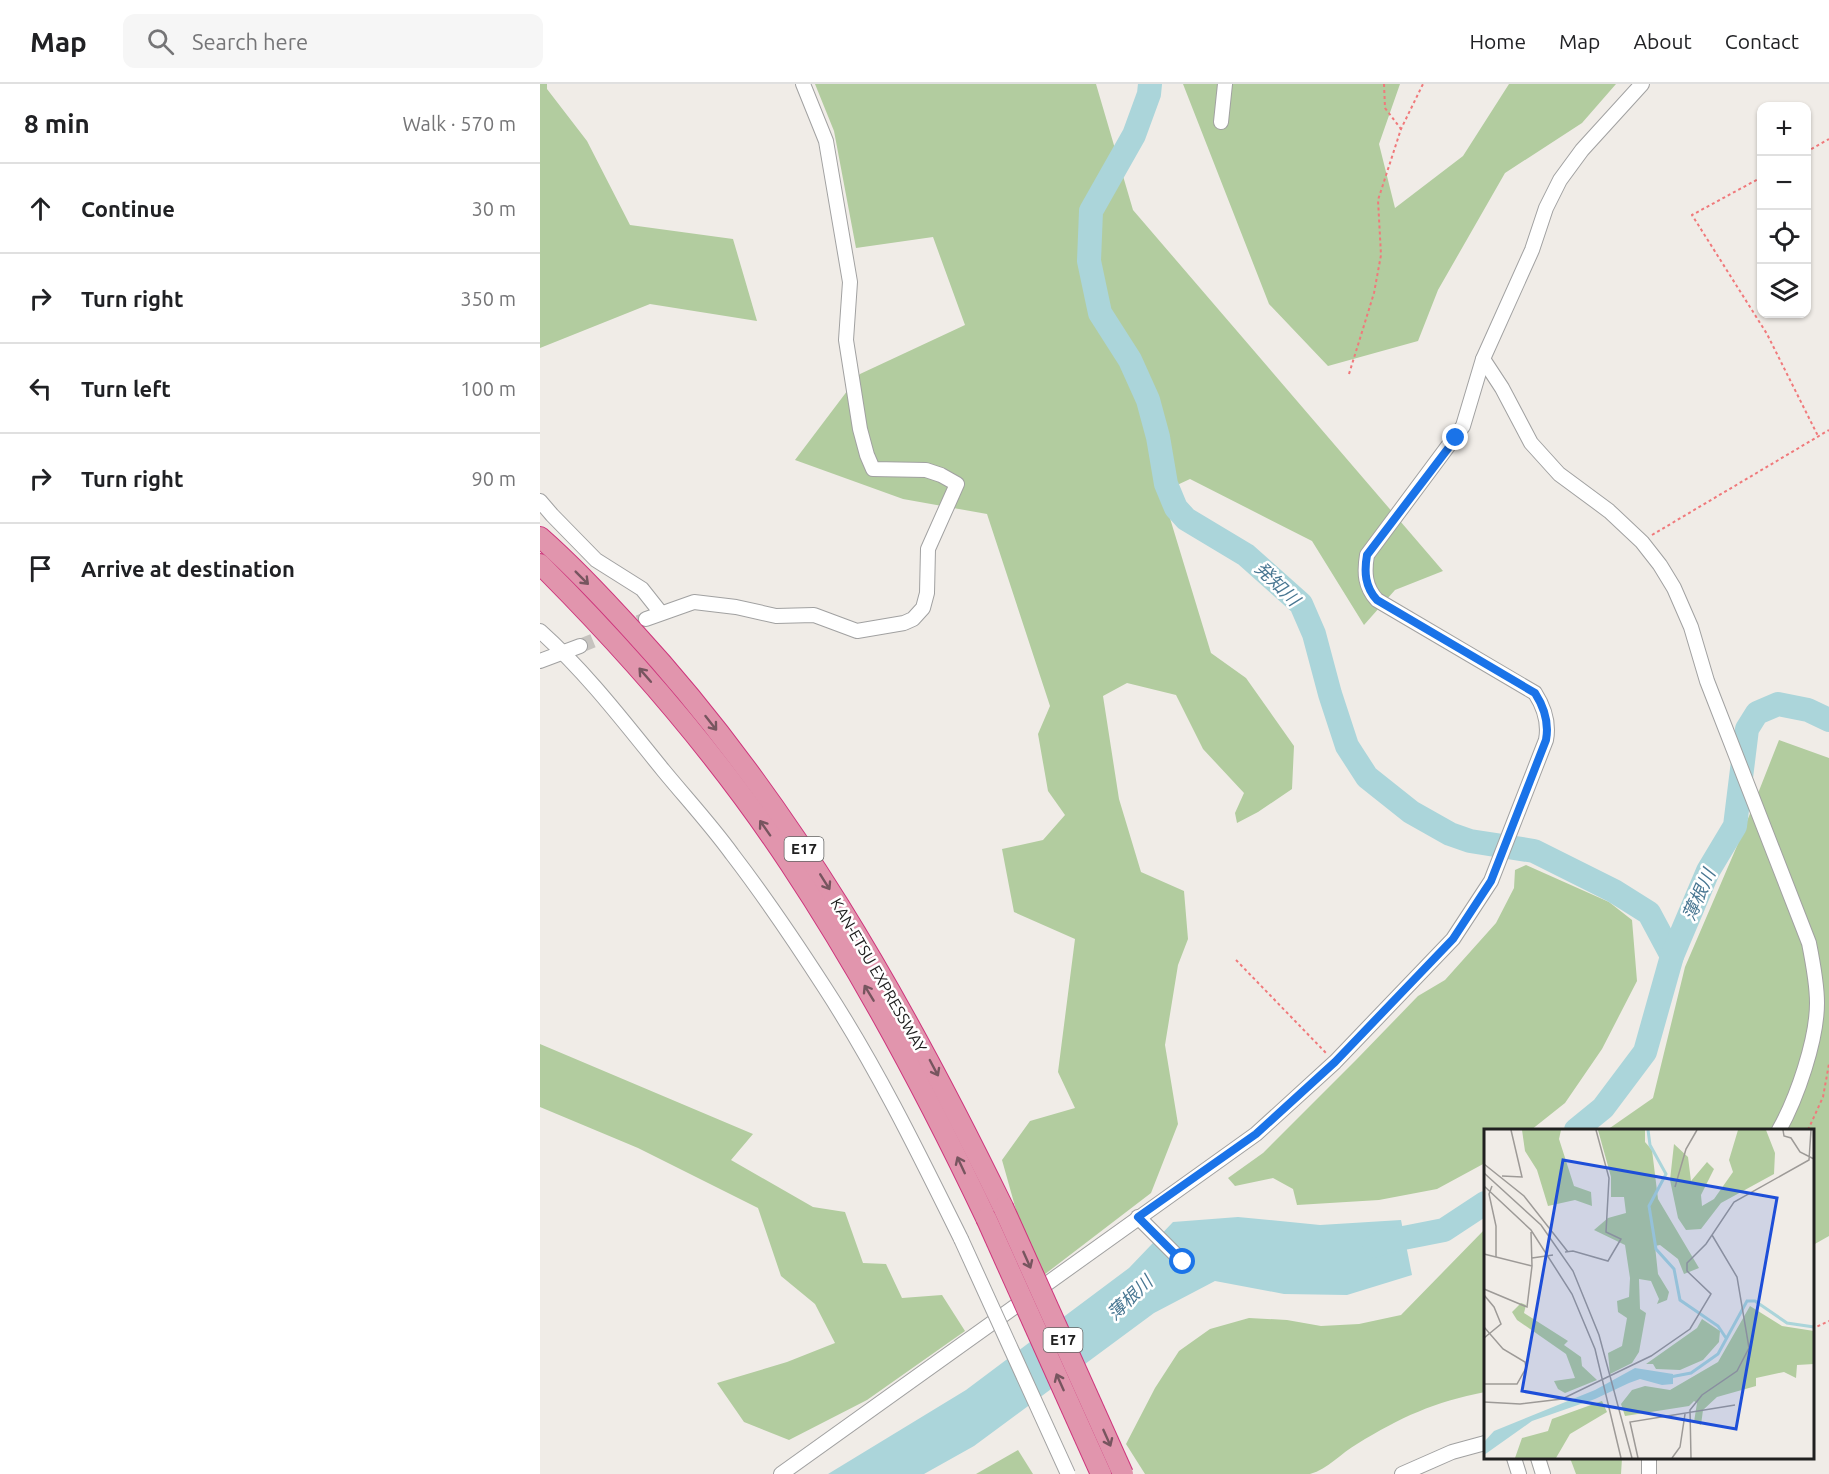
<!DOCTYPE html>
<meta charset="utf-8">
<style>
:root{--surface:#fff;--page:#f6f6f6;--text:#202124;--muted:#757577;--line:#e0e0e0}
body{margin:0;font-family:Ubuntu,"Noto Sans JP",sans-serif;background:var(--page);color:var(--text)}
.controls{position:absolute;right:18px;top:18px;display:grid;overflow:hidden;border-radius:12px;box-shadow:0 2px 4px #0004}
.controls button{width:54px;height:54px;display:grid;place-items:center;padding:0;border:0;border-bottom:2px solid var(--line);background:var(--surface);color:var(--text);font:30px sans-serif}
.stop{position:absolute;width:18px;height:18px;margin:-14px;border:4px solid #1a73e8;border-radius:50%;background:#fff}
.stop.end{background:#1a73e8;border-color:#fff;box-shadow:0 2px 6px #0008}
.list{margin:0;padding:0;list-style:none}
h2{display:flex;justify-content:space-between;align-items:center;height:78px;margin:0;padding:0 24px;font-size:26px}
h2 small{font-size:20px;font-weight:400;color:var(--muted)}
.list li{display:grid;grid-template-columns:39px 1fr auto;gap:18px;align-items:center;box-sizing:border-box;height:90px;padding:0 24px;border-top:2px solid var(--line)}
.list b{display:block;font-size:22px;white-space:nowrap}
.list em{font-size:20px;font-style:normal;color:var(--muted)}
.icon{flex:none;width:33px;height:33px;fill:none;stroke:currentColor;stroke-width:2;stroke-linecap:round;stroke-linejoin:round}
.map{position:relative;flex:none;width:1289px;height:1390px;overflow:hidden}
header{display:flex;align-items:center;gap:36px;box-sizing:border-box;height:84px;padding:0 30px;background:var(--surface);border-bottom:2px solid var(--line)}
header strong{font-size:28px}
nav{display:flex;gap:33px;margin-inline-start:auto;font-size:21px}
.search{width:420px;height:54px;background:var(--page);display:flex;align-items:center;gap:15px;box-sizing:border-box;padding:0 21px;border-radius:12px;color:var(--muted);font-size:22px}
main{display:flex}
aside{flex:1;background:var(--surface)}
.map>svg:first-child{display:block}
</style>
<header>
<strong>Map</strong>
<div class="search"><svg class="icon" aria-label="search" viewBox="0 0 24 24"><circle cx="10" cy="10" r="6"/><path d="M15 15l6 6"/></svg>Search here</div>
<nav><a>Home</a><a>Map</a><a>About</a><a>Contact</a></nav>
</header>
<main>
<aside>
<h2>8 min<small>Walk · 570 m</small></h2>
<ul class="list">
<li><svg class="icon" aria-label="ahead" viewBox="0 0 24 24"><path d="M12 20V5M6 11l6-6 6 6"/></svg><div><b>Continue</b></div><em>30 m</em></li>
<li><svg class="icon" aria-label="right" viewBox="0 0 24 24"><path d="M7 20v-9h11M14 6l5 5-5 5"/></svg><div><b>Turn right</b></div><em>350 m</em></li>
<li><svg class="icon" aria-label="left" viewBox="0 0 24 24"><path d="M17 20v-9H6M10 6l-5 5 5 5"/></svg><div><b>Turn left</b></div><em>100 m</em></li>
<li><svg class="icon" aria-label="right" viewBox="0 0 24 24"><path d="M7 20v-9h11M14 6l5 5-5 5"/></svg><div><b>Turn right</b></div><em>90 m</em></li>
<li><svg class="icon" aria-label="arrive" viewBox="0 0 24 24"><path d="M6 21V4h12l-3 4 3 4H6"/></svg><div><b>Arrive at destination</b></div></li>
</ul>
</aside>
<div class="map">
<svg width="1289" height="1390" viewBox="0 0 1289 1390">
<rect width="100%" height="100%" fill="#f0ece7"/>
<g fill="#b2cc9f">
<polygon points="0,0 7,0 7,5 47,57 90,141 193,155 217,237 110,220 0,264"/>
<polygon points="275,0 556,0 593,126 903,487 855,506 824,541 772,457 650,395 622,408 671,569 706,594 754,662 752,705 718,728 697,739 695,729 704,709 663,665 636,611 587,599 563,612 579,715 601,788 644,807 648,855 638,881 625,961 638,1040 611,1109 496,1197 462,1076 490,1037 535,1024 518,988 535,855 474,828 462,765 503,756 525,731 508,707 498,650 510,622 447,430 363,415 255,376 320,290 425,241 393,153 316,164 294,47"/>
<polygon points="643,0 860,0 839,60 855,124 923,72 969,0 1076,0 1042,39 965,89 898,206 878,257 788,282 729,220"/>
<polygon points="1239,656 1289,674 1289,1152 1273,1161 1272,1046 1067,1046 1113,1014 1145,883 1200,755"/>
<polygon points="986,781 1069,818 1092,836 1097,897 1062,965 1025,1019 991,1046 945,1046 945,1079 897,1105 839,1116 757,1121 753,1105 733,1094 695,1102 688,1094 723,1069 816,976 878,912 905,896 956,839 974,804 975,786"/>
<polygon points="0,960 213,1050 191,1076 273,1123 305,1128 323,1179 346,1180 362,1214 402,1211 425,1247 327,1316 249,1356 204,1338 177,1299 247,1278 295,1259 275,1220 241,1192 218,1124 98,1064 0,1023"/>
<path d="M945,1145V1308C894,1318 861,1333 817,1360C801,1369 788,1385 770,1390H605L586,1360L615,1304L639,1267L670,1245L709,1234L747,1236L781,1242L819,1240L861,1231Z"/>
<polygon points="478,1366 493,1390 436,1390"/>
<polygon points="1030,1374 1082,1374 1081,1390 1036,1390"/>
</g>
<polygon fill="#abd5da" points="698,1133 780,1141 861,1136 872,1191 807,1211 744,1210 675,1197 614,1229 434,1362 384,1390 288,1390 426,1306 589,1184 633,1138"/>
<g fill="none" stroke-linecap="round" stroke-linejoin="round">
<g stroke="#abd5da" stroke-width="24">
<polyline points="610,0 609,10 594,51 551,127 549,177 560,229 590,276 608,316 618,353 626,400 636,424 646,435 706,471 761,520 774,550 790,610 807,662 827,693 871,728 910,750 930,757 994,767 1074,807 1109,829 1132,872"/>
<polyline points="1036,1046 1063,1024 1105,968 1132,872 1168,787 1195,742 1207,645 1217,629 1238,620 1268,626 1289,636"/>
<polyline points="835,1162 843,1158 904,1146 945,1119"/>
</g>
<polyline stroke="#c6c3bf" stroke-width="14" stroke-dasharray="14 7" stroke-linecap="butt" points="40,562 106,535"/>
<g stroke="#a1a1a1" stroke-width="16">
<g id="minor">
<polyline points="681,38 685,0"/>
<path d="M943,275L962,304L991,359L1019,390L1069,427L1102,458L1120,481L1134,504L1151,543L1167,597L1269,859C1273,879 1277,899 1277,919C1277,956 1257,1014 1239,1046"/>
<polyline points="0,417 12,431 56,476 102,505 121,529"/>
<polyline points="106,535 154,518 196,523 236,532 274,531 317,547 364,539 373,535 383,524 387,509 388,465 417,400 401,391 386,386 333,385 327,371 320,345 306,256 310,198 286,57 263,0"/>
<path d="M0,547C46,588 84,638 123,686C146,714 171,741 192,770C225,813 256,859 285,904C337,984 379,1070 421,1155"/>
<polyline points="0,577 40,562"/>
<polyline points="598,1133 643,1178"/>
<polyline points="974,1374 979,1390"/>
<polyline points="998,1374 1003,1390"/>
<path d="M241,1390L716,1050L795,978L913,855L951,797L1006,656C1009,640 1004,623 995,609L837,516C825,503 824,489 827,471L923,342L943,275L992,166L1006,124L1020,96L1042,66L1102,0"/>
<polyline points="862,1390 912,1368 945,1359"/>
<polyline points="1109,1390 1109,1374"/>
</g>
</g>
<g stroke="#ce347c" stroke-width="22">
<g id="highway">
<path d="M0,453C33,482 63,514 92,546C249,716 362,916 463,1123"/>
<path d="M0,480C92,572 178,671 250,780C325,893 388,1012 446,1134"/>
</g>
</g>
<g stroke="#f0797b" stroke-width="2" stroke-dasharray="3 3" stroke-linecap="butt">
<polyline points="844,0 845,24 861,45"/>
<polyline points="1266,68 1289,55"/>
<polyline points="1222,93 1152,131 1227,250 1278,352"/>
<polyline points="809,290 834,209 841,171 838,116 861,45 883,0"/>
<polyline points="1112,451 1289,346"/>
<polyline points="696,876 787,970"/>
<polyline points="1268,1046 1283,1013 1289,980"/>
<polyline points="1272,1245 1289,1237"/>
</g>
<use href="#minor" stroke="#fff" stroke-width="14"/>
<use href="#highway" stroke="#e195ad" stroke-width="20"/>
<g stroke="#a1a1a1" stroke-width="16" stroke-linecap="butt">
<polyline id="minor-bridge" points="421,1155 528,1390"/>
</g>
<g stroke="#ce347c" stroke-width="22" stroke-linecap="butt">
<g id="highway-bridge">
<polyline points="463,1123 583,1390"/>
<polyline points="446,1134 561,1390"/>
</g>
</g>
<use href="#minor-bridge" stroke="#fff" stroke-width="14"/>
<use href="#highway-bridge" stroke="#e195ad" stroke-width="20"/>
</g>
<defs><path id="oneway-shaft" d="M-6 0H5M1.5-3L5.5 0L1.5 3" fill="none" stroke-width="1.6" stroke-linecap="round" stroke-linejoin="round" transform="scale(1.5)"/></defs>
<g stroke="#77555f">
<use href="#oneway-shaft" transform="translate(42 494) rotate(45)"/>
<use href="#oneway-shaft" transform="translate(105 591) rotate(-131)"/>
<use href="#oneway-shaft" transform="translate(171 639) rotate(52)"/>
<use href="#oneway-shaft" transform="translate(225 744) rotate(-125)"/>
<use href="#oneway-shaft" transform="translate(285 798) rotate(58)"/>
<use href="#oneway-shaft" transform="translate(329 909) rotate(-121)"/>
<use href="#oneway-shaft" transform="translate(394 984) rotate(62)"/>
<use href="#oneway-shaft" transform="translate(421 1081) rotate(-115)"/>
<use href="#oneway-shaft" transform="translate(487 1176) rotate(66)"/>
<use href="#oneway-shaft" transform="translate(520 1298) rotate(-114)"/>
<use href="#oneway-shaft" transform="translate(567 1354) rotate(66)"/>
</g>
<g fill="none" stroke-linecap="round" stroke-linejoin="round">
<path stroke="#1a73e8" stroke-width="8" d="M643,1178L598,1133L716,1050L795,978L913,855L951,797L1006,656C1009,640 1004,623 995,609L837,516C825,503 824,488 827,471L916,354"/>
</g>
<g text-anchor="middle" stroke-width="5" stroke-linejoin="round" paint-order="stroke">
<g fill="#fff" stroke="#636363" stroke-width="1.5">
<rect x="244.5" y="753" width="39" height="24" rx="4.5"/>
<rect x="503.5" y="1244" width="39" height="24" rx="4.5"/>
</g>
<g font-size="15" font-weight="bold" fill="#202020">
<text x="264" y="770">E17</text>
<text x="523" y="1261">E17</text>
</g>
<g font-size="16" fill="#202020" stroke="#fff">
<text transform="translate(339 891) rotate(60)" y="6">KAN-ETSU EXPRESSWAY</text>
</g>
<g font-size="18" font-style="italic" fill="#497792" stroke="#fff">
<text transform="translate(737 500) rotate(44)" y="6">発知川</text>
<text transform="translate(1159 811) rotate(-66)" y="6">薄根川</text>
<text transform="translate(590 1214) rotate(-44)" y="6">薄根川</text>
</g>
</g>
<g transform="translate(944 1045)">
<rect width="330" height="330" fill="#f0ece7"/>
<path d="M38,1H77L75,10L90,57L107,63L108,77L91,71L64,77L53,41L41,22ZM114,1H161V13L168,21L174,70L215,139L200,145L194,130L176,116L171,117L174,145L185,163L183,171L173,175L175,170L167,152L155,150L156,180L162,184L155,223L148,234L126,245L124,224L138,217L143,189L134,183L133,172L145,168L146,149L141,116L110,101L124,89L142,84L140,68H127V48ZM254,1H282L291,24L290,45L237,74L217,100L202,101L194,89L186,51L190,15L204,28L207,52L223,33L230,40L217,66L218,77L230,70L249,43L245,31ZM37,174L42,176L40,184L84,212L80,216L97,228L98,237L113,251L81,264L74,260L70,252L91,249L82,225L33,191L28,183ZM266,177L298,197L330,202V235L313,236L312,249L300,243L272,249V257L233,268L219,281L217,296L210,293L213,274L210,272L205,277L141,287L137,275L148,261L161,257L186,261L234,233ZM218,190L236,202L235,213L219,231L196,241L172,240L169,235H162L213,199ZM118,272L123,283L86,305L72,329H31L38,309L64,302L68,290Z" fill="#b2cc9f"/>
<path d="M151,239L189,245V255L178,256L156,250L145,254L111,270L48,292L0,326V313L10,302L111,261Z" fill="#abd5da"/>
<path fill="none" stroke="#abd5da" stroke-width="3" d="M164,1L166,16L182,45L165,77L172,120L190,140L196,171L234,197L242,209M186,248L207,244L234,225L263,172H271L303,194L330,198"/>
<path fill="none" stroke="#9d9a97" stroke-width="1.5" d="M299,1L300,7L307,9L316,23L330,30M0,35L40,67L84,123M0,44L57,96L89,142L115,206L148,329M18,47L38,48L27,1M0,57L47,101L88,165L111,220L137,329M8,57L5,65L12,97V128M191,58L202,20L213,1M81,123L89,122L124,132L137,110L122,103L125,49L112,1M0,125L48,137M48,129L69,126M0,160L43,178L48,137L47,103M0,166L10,178L17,195L0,209M0,198L19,220L41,233L42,239L33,255H0M0,273L36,275L78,270L167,227L206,200L227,165L203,142V134L222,115L250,73L325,31L327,1M154,329L146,293L251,276M188,329L196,318L201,285M207,329L206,281L218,266L253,242L265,219L253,148L228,106"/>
<path fill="#1d4ed8" fill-opacity="0.15" stroke="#1d4ed8" stroke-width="3" d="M79,31L293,69L252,300L38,262Z"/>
<rect width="330" height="330" fill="none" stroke="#202020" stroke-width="3"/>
</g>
</svg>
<div class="controls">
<button>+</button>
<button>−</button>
<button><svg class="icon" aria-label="locate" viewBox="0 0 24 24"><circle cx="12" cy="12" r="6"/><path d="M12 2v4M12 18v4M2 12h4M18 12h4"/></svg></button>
<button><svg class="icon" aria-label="layers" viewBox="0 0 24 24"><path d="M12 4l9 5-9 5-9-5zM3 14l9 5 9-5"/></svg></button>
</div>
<div class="stop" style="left:643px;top:1178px"></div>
<div class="stop end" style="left:916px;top:354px"></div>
</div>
</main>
